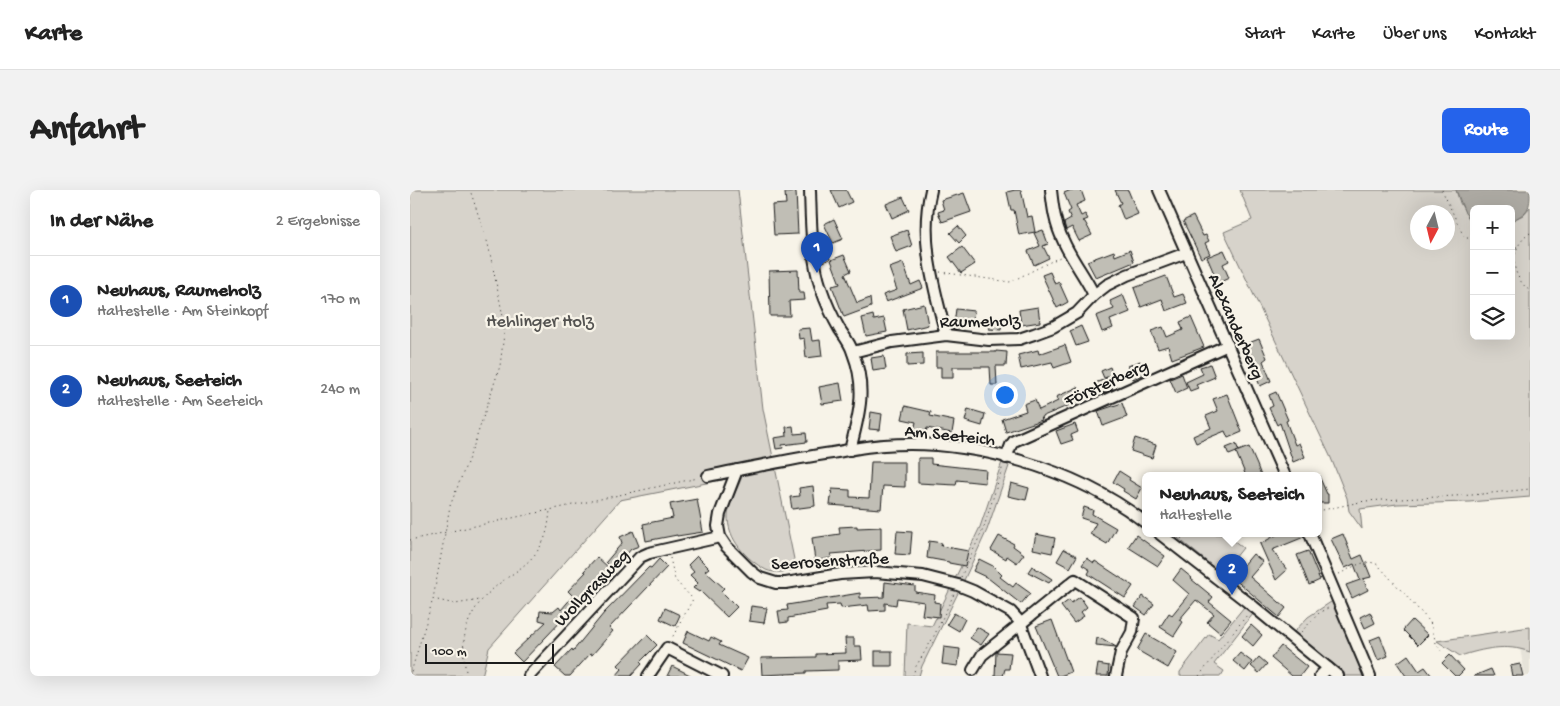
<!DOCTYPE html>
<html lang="de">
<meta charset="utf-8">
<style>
:root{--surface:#fff;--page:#f2f2f2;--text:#222;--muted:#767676;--line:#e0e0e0;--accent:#2563eb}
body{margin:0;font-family:"Gochi Hand",sans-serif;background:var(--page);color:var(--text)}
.controls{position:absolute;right:15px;top:15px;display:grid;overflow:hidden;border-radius:8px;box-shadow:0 5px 20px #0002}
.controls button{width:45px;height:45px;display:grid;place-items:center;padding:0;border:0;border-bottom:1px solid var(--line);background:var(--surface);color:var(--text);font:25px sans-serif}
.compass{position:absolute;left:1000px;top:15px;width:45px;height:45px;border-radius:50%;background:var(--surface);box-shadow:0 5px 20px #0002;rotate:187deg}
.scale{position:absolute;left:15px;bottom:12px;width:129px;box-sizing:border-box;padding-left:5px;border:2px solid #1c1c1c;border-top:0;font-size:14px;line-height:18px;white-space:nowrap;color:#1c1c1c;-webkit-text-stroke:4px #f7f3e8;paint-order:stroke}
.you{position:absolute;left:594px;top:204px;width:18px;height:18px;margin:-12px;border:4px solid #fff;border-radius:50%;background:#1a73e8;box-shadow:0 0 0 8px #1a73e833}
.badge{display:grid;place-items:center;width:32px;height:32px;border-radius:50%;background:var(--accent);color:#fff;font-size:16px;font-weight:700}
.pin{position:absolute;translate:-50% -41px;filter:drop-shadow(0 1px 2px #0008)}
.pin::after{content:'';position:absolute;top:26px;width:18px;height:15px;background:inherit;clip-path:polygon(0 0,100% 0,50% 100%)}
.popup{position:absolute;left:732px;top:282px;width:180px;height:65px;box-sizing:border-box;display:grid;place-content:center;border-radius:8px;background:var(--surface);filter:drop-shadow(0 1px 4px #0005);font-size:16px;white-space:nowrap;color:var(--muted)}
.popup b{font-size:19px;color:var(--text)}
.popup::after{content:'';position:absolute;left:50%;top:100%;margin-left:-10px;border:10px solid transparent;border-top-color:var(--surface)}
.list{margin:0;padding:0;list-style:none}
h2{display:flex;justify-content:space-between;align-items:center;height:65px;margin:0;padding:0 20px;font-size:21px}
h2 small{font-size:16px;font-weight:400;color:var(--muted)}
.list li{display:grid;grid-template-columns:32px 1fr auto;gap:15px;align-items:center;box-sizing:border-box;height:90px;padding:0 20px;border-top:1px solid var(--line)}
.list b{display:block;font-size:19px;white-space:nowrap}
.list p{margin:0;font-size:16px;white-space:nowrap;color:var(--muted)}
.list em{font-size:16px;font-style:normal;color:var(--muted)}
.icon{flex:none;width:28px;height:28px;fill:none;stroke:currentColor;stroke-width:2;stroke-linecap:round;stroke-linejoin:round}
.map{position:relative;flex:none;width:1120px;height:486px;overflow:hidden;border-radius:8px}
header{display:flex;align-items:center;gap:30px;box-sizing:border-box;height:70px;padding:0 25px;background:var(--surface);border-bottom:1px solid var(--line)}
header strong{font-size:24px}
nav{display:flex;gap:28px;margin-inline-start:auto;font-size:18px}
.intro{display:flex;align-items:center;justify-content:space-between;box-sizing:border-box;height:120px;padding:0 30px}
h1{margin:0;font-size:35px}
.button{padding:12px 22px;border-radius:8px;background:var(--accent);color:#fff;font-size:18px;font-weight:700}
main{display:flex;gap:30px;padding:0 30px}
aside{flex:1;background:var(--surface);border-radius:8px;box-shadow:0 5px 20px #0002}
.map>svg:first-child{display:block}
</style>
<header>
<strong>Karte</strong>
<nav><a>Start</a><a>Karte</a><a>Über uns</a><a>Kontakt</a></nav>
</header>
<div class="intro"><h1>Anfahrt</h1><a class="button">Route</a></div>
<main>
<aside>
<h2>In der Nähe<small>2 Ergebnisse</small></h2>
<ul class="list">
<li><span class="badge" style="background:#1a4fb4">1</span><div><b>Neuhaus, Raumeholz</b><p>Haltestelle · Am Steinkopf</p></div><em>170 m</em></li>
<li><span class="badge" style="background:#1a4fb4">2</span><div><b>Neuhaus, Seeteich</b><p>Haltestelle · Am Seeteich</p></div><em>240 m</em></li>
</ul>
</aside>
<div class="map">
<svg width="1120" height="486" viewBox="0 0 1120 486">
<rect width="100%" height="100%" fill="#f7f3e8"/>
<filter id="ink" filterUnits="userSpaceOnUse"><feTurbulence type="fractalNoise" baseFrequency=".02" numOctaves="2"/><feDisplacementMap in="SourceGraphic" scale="10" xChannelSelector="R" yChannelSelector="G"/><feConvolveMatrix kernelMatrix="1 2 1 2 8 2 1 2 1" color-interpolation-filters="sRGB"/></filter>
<g filter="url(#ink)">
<polygon fill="#e6e3d9" points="1110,458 1120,462 1120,486 1115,486"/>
<g fill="#d7d3cb" stroke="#7a7874" fill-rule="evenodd">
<path d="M0,0H328L353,219L386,379C377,382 365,384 356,380C336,369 317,349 318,325C319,311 328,299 332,286L210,310L79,458L72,486H0Z"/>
<path d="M830,0H1046L1050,13L1061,32L1064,34V146H1101V31L1113,25L1120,17V307L1059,312L987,314L950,319L952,339L939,321L937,308L921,268L814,42L842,30ZM1008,22H1038V52H1008Z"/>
<polygon points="592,272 599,276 577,340 550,399 512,476 509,486 495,486 497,433 522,436 570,337"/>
<polygon points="763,344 816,344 833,358 812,384"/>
<polygon points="924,410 958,486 935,486 883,443 898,427"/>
<polygon points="834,417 843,424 804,474 814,481 811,486 770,486 770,482 799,444 808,449"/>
<path d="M1120,437V462C1096,453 1073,459 1050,466L1027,451Z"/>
</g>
<path fill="#aca9a2" stroke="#72716c" d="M1046,0H1120C1120,19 1119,22 1101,31V19H1064V34L1055,23Z"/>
<g fill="#c0beb5" stroke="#1c1c1c">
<polygon points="421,0 436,0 442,12 429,18"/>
<polygon points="605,0 611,0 617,27 622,26 625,42 609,45 604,20 601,20 597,2"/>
<polygon points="661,0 671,0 675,11 666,15 671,26 675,24 678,29 673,31 675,32 682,45 669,51 662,37 656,40 654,33 661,29 658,22 661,20 654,3"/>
<polygon points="705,0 718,0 728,24 714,30 708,15 711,13"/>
<polygon points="386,2 388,44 364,45 362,15 376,14 375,3"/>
<polygon points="554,3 561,22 532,32 528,22 534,20 531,10"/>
<polygon points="493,7 499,20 482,28 476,14"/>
<polygon points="783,26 793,46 796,45 799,51 795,53 800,64 791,68 773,31"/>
<polygon points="424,29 433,49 423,53 414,34"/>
<polygon points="548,36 556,46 549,53 540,43"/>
<polygon points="497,40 502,56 486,62 480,46"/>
<polygon points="633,40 638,54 633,56 639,68 624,75 618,61 630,56 624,43"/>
<polygon points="552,57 565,74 551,83 539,67"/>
<polygon points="417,60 420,69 413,72 410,62"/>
<polygon points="720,60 724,72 686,88 677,71 704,61 705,66"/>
<polygon points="814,60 819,71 813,74 819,88 808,93 797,67"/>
<polygon points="434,65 441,81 435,84 447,113 460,108 461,117 434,127 422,96 430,94 421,70"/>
<polygon points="493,73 501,95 510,91 513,98 476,112 473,105 487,100 479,78"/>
<polygon points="388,80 389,103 394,103 395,110 379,111 380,126 360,126 359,81"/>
<polygon points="640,82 645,94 649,92 658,112 647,118 632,85"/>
<polygon points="756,86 764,107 773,104 777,113 756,121 752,109 731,117 724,98"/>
<polygon points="713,105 720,122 700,130 703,138 692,142 686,126 704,119 700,111"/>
<polygon points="514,114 518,135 497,140 493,119"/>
<polygon points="628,117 630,132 611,135 609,120"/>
<polygon points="546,119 564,121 562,136 544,134"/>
<polygon points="463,125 464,130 474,128 477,142 456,146 452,128"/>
<polygon points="781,127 794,157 762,169 758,156 748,159 741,141 753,137 757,147 773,140 770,132"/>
<polygon points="579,128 592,128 591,140 579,139"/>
<polygon points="671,136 678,152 666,156 660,141"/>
<polygon points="400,138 402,151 410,150 412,166 396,168 394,148 389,149 388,139"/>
<polygon points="849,149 857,168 853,171 861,191 850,196 842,175 845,174 836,154"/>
<polygon points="655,155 661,172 644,178 642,172 611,179 608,165 628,160 629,164"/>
<polygon points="586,161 597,162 596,176 586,176 587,195 581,195 580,177 543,177 543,188 531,188 531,177 526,177 526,162 586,162"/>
<polygon points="513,163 513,175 497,176 497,164"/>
<polygon points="474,166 476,179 463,181 461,168"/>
<polygon points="730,171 735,184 723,189 718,176"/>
<polygon points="800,174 805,187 786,195 788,198 780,201 776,192 793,184 790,177"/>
<polygon points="700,177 703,185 694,188 691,181"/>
<polygon points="772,184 777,198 766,203 760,189"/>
<polygon points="698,188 703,199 690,204 685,193"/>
<polygon points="430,193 433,211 412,214 409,197"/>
<polygon points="668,197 674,209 631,227 632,230 596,242 592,229 616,221 614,214 625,210 629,220 648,211 646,207"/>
<polygon points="866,202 878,230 876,231 885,255 889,253 895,267 883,272 870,233 867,235 859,218 863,216 859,205"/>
<polygon points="817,204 832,242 818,248 815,241 786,253 783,246 801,238 796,226 808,221 803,209"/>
<polygon points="712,213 717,227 693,236 688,221"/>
<polygon points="495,216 521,222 520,226 544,231 542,243 517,238 516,243 504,240 506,232 492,229"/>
<polygon points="558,219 575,224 572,236 555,231"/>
<polygon points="461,222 472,224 470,240 459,239"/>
<polygon points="665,234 668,242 661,245 663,250 651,254 646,241"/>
<polygon points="383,236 384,244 396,243 397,252 372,255 373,258 366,259 364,248 377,246 376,237"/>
<polygon points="725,248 746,255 742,268 721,261"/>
<polygon points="826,254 829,261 819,265 816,258"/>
<polygon points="839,257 847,275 851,286 836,286 826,262"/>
<polygon points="508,268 521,268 521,274 576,280 575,293 547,290 546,295 508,293"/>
<polygon points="461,272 495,272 495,297 473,296 471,319 420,315 422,299 440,300 440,307 459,308"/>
<polygon points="709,281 720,288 719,290 732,298 726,309 713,301 714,299 703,292"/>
<polygon points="909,286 917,304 918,304 918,313 909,313"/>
<polygon points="601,293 619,298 616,310 598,306"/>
<polygon points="403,296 405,316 382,319 380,307 390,306 389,298"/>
<polygon points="287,309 293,342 267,346 267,345 236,351 233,334 263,328 260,314"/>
<polygon points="674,317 683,320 682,324 706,338 697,354 680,344 686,333 671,328"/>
<polygon points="447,336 447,338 471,337 471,360 421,364 422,368 405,371 402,348 430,344 429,337"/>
<polygon points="223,341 229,356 221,359 213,369 211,367 202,378 196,372 212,353 210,347"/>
<polygon points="487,341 502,342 500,365 485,364"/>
<polygon points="626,344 645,348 642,363 623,359"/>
<polygon points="868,344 893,344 894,347 862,360 877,380 866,390 850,354"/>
<polygon points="933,344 943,369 952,365 961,387 953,389 958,400 942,408 936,395 950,390 944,374 935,378 921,349"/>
<polygon points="726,345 755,366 748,376 718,357"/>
<polygon points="589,346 604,354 603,356 614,364 607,373 597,366 596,369 581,360"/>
<polygon points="519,351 532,353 531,356 558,361 555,376 539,373 539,372 517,368"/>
<polygon points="654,359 667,366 660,378 647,371"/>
<polygon points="898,361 910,390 899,395 887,365"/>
<polygon points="843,364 853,372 840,387 876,418 869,427 823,388"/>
<polygon points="287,366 299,378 295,381 314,398 311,401 327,417 317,427 290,401 289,402 283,398 288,393 280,385 284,382 278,375"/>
<polygon points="187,367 199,378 168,411 171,414 160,426 158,424 112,472 103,463 136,432 129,430 130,421 143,422 149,417 151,420 163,406 158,401 176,382 174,381"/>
<polygon points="677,368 684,373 685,371 723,396 715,408 678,384 680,380 672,375"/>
<polygon points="249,369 257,377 199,438 203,441 182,465 180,464 160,486 155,486 145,477 162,459 163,461 194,423 239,377 241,378"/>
<polygon points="569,369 583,376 592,385 590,387 603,397 606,393 620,403 611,414 578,388 563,381"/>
<polygon points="622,376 642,389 639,393 618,382"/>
<polygon points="771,379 782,388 781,389 803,407 799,412 821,430 810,443 797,432 804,424 786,410 769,430 773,432 764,446 750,437 759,423 762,425 779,404 763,390"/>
<polygon points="475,392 505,396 505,402 525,405 524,412 530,413 529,427 512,425 514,412 487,408 486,415 475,413 475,420 459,421 458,415 431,418 430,414 416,415 417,421 378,428 378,432 370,433 368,421 378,420 377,415 450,403 450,408 474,407"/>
<polygon points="733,406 744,414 736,425 725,417"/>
<polygon points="670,407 677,417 671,422 674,426 664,433 651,416 659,410 661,413"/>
<polygon points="341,416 357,418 354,433 339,431"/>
<polygon points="255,418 270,425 265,436 250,429"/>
<polygon points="960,422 965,433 955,438 950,427"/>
<polygon points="544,423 555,429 549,441 537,434"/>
<polygon points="642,430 661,482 650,486 647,486 626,436"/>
<polygon points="1002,430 1018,445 1008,455 993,440"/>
<polygon points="841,435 852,445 843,456 832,446"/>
<polygon points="567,437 579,444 571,455 560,448"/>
<polygon points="278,441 299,451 301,447 311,452 309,455 338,468 331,481 273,453"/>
<polygon points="736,444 767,462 758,478 727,460"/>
<polygon points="237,445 247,455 230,472 232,474 221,486 206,486 212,479 208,475"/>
<polygon points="970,446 978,466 968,470 960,450"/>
<polygon points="435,448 444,448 444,456 451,456 452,470 428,471 428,480 396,481 396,483 352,485 351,468 406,467 406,464 436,463"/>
<polygon points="687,448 693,449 706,457 686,455"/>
<polygon points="871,456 897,477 890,486 882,486 861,468"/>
<polygon points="534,457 550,459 548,476 532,474"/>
<rect x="465" y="461" width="17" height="15"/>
<polygon points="586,462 601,463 599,479 595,479 593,486 585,486"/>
<polygon points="830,463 842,472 835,481 823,471"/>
<polygon points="998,465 1009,481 1015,477 1022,486 996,486 987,473"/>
<polygon points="1040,465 1054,480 1048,486 1045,486 1032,473"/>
<polygon points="849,467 857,474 849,483 841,476"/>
<polygon points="688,474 699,476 698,486 686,486"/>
<polygon points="1110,474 1113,486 1102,486 1100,476"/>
<polygon points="262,476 282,486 257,486"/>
<polygon points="1081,479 1084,486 1064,486"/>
</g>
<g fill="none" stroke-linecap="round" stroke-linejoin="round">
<g stroke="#1c1c1c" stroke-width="14">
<g id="minor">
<path d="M400,0C401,31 401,69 411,98C416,113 422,126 430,140C435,147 441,155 443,163C457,199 449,225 440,260"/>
<path d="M521,0C509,50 524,97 536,145"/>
<path d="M641,0C643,18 645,34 653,50C661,69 675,86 684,105"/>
<polyline points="749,0 875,286"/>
<polyline points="443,162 482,152 536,145 579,150 609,149 624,144 643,137 667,123 684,105 697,95 717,85 776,63"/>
<polyline points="596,268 601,255 604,251 818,155"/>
<polyline points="327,280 310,324 308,336 310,347 316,356 342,382 350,388 366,393 376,393 430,384 465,382 513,386 548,395 563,401 601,422 610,432 630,486"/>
<path d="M298,286C339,278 380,269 422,263C439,260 457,256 474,255C561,248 667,279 736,333"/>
<polyline points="750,344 844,417 928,486"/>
<polyline points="900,344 960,486"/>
<polyline points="563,480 572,465 665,390 724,428 722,442 711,462 706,486"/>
<polyline points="119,486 230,367 239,363 310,347"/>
<polyline points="238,486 257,458 312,486"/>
<polyline points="910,486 918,478"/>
</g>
</g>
<g stroke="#1c1c1c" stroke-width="1" stroke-dasharray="1 4" stroke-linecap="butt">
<polyline points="1032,0 1054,47 1064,50"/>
<path d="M1120,43C1098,59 1100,85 1120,101"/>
<polyline points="1101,57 1108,57"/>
<polyline points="530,82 600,92 650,67"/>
<polyline points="908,321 955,311 1062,305 1120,299"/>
<polyline points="771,349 775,344"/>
<polyline points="0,350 288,288"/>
<polyline points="260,368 265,390 283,409 262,448"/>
<path d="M929,384C940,379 956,367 968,375L1020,432L1026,453L1031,461"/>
<polyline points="551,387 574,337 593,276"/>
<polyline points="23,409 45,414 70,410"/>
<polyline points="891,442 910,422 920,417"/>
<polyline points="0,486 23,409 40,316 64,255 90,176 95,136 78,54 60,0"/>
<path d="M57,486C47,443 59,416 94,390C108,380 121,372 130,357C137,347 139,332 140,320"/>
<polyline points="503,486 505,478 523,448 544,404"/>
<polyline points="789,486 837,425"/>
</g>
<use href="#minor" stroke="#f7f3e8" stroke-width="10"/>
</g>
</g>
<g text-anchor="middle" stroke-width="4.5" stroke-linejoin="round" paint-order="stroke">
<g font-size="18" fill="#545351" stroke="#f7f3e8">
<text x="130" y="136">Hehlinger Holz</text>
</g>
<g font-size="18" fill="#1c1c1c" stroke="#f7f3e8">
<text transform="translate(570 130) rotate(-1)" y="6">Raumeholz</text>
<text transform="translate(827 136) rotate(66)" y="6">Alexanderberg</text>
<text transform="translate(696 192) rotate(-24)" y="6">Försterberg</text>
<text transform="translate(540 244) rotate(6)" y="6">Am Seeteich</text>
<text transform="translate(420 370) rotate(-3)" y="6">Seerosenstraße</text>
<text transform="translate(181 397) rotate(-46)" y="6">Wollgrasweg</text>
</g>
</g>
</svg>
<div class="controls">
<button>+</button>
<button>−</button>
<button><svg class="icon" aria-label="layers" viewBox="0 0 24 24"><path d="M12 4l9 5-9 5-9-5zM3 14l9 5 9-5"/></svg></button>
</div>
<svg class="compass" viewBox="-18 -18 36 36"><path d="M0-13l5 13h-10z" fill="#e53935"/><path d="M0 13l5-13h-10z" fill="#767676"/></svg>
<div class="scale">100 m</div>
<div class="you"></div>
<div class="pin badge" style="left:407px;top:83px;background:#1a4fb4">1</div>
<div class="pin badge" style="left:822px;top:405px;background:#1a4fb4">2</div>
<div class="popup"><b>Neuhaus, Seeteich</b>Haltestelle</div>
</div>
</main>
